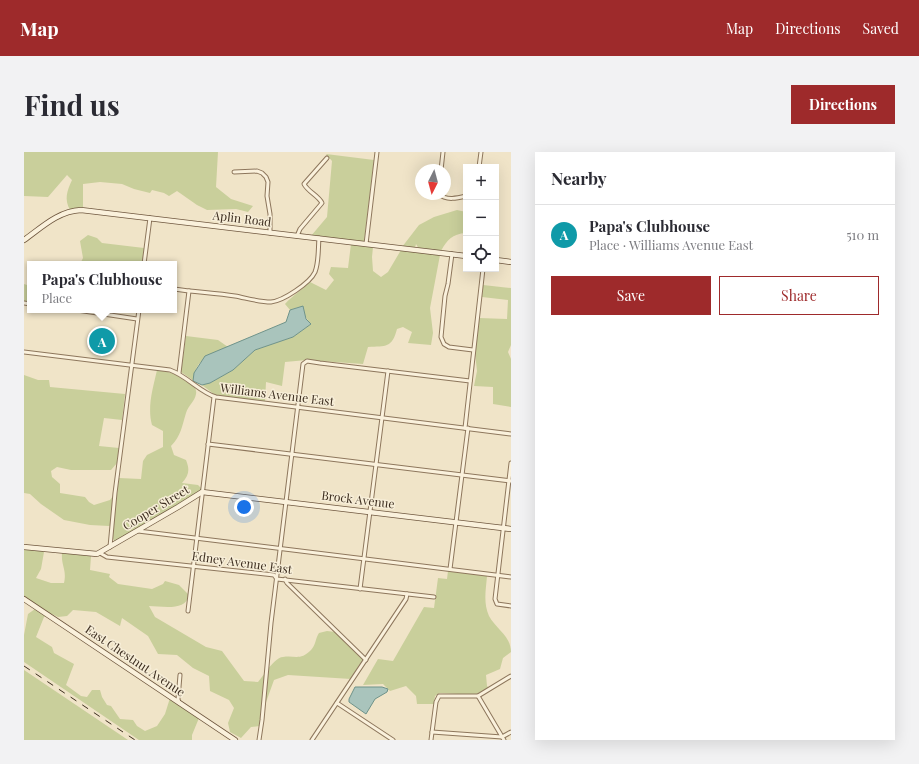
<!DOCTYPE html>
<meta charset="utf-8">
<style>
:root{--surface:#fff;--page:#f2f2f3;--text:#2b2b33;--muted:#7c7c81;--line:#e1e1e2;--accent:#9e2a2b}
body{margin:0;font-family:"Playfair Display",serif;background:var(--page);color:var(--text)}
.controls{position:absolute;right:12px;top:12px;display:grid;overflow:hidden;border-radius:0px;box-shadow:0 4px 16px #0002}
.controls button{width:36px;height:36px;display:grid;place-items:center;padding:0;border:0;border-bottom:1px solid var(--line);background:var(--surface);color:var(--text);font:20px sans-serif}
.compass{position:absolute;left:391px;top:12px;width:36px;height:36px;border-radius:50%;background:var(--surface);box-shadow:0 4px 16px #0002;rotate:186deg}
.you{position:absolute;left:220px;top:355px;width:14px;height:14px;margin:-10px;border:3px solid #fff;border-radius:50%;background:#1a73e8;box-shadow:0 0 0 6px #1a73e833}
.badge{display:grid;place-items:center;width:26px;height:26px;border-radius:50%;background:var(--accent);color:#fff;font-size:13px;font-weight:700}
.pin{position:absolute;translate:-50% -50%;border:2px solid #fff;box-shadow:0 1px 4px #0006}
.popup{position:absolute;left:3px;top:109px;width:150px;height:52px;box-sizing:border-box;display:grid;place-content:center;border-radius:0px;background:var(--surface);filter:drop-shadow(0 1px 3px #0005);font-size:13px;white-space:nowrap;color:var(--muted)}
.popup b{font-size:15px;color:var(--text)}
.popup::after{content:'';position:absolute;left:50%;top:100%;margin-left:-8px;border:8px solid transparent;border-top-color:var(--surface)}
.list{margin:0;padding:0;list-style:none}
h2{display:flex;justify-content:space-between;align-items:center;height:52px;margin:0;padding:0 16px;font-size:17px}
h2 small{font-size:13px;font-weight:400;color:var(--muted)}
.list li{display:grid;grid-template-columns:26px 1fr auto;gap:12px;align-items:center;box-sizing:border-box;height:60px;padding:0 16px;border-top:1px solid var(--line)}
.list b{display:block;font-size:15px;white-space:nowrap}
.list p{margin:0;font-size:13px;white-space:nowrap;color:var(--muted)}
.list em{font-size:13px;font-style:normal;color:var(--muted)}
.actions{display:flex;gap:8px;padding:12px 16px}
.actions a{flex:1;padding:9px 0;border:1px solid var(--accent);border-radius:0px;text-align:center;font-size:14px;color:var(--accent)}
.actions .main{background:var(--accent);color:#fff}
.icon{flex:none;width:22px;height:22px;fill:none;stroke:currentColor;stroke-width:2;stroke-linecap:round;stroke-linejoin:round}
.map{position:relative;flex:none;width:487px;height:588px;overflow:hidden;border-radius:0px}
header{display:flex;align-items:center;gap:24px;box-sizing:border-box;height:56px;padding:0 20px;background:var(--accent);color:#fff}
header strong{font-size:19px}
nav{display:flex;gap:22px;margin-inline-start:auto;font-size:14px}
.intro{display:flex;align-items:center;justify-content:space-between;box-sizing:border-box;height:96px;padding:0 24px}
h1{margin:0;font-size:28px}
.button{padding:10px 18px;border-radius:0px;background:var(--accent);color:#fff;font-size:14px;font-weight:700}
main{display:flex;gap:24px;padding:0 24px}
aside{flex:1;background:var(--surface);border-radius:0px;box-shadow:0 4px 16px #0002}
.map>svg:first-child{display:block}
</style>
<header>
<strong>Map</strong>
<nav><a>Map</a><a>Directions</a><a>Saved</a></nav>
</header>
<div class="intro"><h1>Find us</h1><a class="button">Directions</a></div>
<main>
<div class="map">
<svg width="487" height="588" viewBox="0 0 487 588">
<rect width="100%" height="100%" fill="#f0e4c8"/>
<g fill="#c9cf9b">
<path d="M0,0H194L192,35L207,47L229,54L224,60L212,57L183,58L173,53L153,39L145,44L140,41L128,38L126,41L110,37L98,32L76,30L59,32V57L46,58C40,47 43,39 48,28L43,23L24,45L0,44Z"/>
<polygon points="302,2 350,8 340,90 287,84 303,65 308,9"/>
<path d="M433,58L442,60V81C428,82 423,88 417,99L395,97L392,92L391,96L378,95L395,73L410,65Z"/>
<polygon points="64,83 73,86 78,91 120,96 120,105 117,112 56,112 59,106 56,89"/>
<path d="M327,92L349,95L348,105L349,119L357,125L364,120L377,98L416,103L406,156L409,181L407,193L384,191L388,180L379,175L373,177C368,196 362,194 344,195L339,212L283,208L261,210L258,234L242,230L241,250L191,243L178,233L186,231L209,218L231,198L269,185L287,172C282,167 280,160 275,155L266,158L261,152C269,143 278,138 286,130L302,138L310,128L305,122L307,115L324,116Z"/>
<polygon points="0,132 6,134 6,150 0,149"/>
<polygon points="459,133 487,136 487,193 484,200 487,207 487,255 469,252 469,235 450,234 453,219 451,201 455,166 483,167 484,148 458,145"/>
<path d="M162,184L194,188L204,195C187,202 170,207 170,229L157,220Z"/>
<path d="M133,218C143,219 175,227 172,242C171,249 164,254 162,261C158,274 157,284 147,294L150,303L162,308C166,318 165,323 158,331L174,333L177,336V339L153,354L91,390L88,385L95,326L117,327L119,309L123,303L139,295V279L128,273C123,255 129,236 133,218Z"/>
<polygon points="0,223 14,228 25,228 26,235 101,242 98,268 80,266 75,294 95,296 93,311 87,318 47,318 33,315 27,319 28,325 36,332 36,341 61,345 65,350 70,353 86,348 89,344 87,373 85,374 66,373 40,368 17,352 6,342 0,341"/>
<path d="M4,397L18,399L20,400L17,417L12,426L27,431H40C43,417 37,414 38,401L67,404L66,418L86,422L85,425L94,432L128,437L139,432L141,429L155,433L165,443C162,460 137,454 125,454L131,465L182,495L198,499L220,529L234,530L241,521L236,574L227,575L217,586L206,580L204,571L210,556L205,548L186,539L185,524L169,516L153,503L134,502L124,484L98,466L96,474L72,460L49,458L43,464L34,465L28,462H26L0,446V398Z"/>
<path d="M424,419L463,424C462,437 459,451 465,464C472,477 487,484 487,500L479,506L476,517L462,523L463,534L465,536L450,543L416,541L411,544L410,552H393L392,544L382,534L366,539L359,532L339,533L354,507L369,509L400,455L410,456L414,426L423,427Z"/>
<polygon points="11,457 22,464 20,465 12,485 28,495 30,501 50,512 42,533 57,544 63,545 68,538 76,538 78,545 83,553 87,554 96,567 109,568 113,574 121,579 133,574 141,562 146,546 175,566 168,583 168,588 115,588 0,510 0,483 4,462"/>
<path d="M303,479L312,480L340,508L335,513L327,527L264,523L250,528L241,553L244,517C247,513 254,505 259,505C271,503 276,509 287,498C292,493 291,487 295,481Z"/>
<polygon points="0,518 104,588 0,588"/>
</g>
<g fill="#a9c4bc" stroke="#6f938a">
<polygon points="279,154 282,167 287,172 269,185 231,198 209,218 186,231 178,233 169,229 170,221 181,204 262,170 266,158"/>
<polygon points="331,535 358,535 364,537 363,540 351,547 342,562 325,550 325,547"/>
</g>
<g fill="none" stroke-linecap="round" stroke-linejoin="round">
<g stroke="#8d765c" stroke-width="5">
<g id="street">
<polyline points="455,15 457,0"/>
<polyline points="417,18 419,0"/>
<polyline points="210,20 233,19 238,21 242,25 244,30 243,44 246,62 246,81"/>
<path d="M415,42C422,49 434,46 442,44"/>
<path d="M273,84L276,77L298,51C294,43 284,40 280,32L303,6"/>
<polyline points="342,92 353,0"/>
<polyline points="428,102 424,132 421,144 417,185 420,192 425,195 449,198"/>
<polyline points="120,112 126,66"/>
<path d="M150,137C170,140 190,141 211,144C222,146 235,150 247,150C259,149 286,131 291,120C295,110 294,97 295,86"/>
<polyline points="0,151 6,152"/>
<polyline points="53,158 113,167"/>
<path d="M0,200L146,218C163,224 177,241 192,245L487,282"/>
<polyline points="155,221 165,139"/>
<polyline points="441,276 459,117"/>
<polyline points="184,292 487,329"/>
<polyline points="487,311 471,447 473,452 487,454"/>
<polyline points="114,379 487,425"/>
<polyline points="86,395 91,341 115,158"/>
<polyline points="76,401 83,405 250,423 253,427 410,445"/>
<polyline points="426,417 444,276"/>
<polyline points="261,427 263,431 342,508"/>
<polyline points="336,437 364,219"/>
<polyline points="164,459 190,245"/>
<polyline points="454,544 480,588"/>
<polyline points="155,551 154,547 156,523"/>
<polyline points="313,551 369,588"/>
<polyline points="408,580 478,585 487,580"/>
<polyline points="235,588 238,568 247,471 279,212 283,209 296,211 446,229"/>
<polyline points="288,588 382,447 383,442"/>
<polyline points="407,588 412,550 415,544 454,544 487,524"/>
</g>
</g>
<g stroke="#6f573f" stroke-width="6">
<g id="secondary">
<path d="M0,88C17,76 34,59 57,58L442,104"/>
<polyline points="472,108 487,110"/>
<polyline points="0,395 73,402 154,355 178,340 487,377"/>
<polyline points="0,447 211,588"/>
</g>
</g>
<use href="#street" stroke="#faf1dc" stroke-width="3"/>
<use href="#secondary" stroke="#faf1dc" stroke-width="4.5"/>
<polyline stroke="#3d2e20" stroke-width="1" stroke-dasharray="7 7" stroke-linecap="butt" points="0,514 111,588"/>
</g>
<g text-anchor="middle" stroke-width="3" stroke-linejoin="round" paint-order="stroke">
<g font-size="12" fill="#3d2e20" stroke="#f7eed8">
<text transform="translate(218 67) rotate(7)" y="4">Aplin Road</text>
<text transform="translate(253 243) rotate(7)" y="4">Williams Avenue East</text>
<text transform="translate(334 348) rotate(7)" y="4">Brock Avenue</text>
<text transform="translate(132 356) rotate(-31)" y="4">Cooper Street</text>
<text transform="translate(218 411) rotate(8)" y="4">Edney Avenue East</text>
<text transform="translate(111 509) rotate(34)" y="4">East Chestnut Avenue</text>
</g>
</g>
</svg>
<div class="controls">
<button>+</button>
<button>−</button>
<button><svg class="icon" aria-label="locate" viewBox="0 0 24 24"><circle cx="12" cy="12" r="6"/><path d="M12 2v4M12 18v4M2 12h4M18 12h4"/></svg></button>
</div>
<svg class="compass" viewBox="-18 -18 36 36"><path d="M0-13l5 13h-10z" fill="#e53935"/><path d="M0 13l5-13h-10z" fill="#7c7c81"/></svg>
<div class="you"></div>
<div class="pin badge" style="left:78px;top:189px;background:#0f9aa8">A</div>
<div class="popup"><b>Papa's Clubhouse</b>Place</div>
</div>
<aside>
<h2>Nearby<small></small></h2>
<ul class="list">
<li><span class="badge" style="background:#0f9aa8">A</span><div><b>Papa's Clubhouse</b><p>Place · Williams Avenue East</p></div><em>510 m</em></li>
</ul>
<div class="actions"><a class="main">Save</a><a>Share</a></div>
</aside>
</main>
